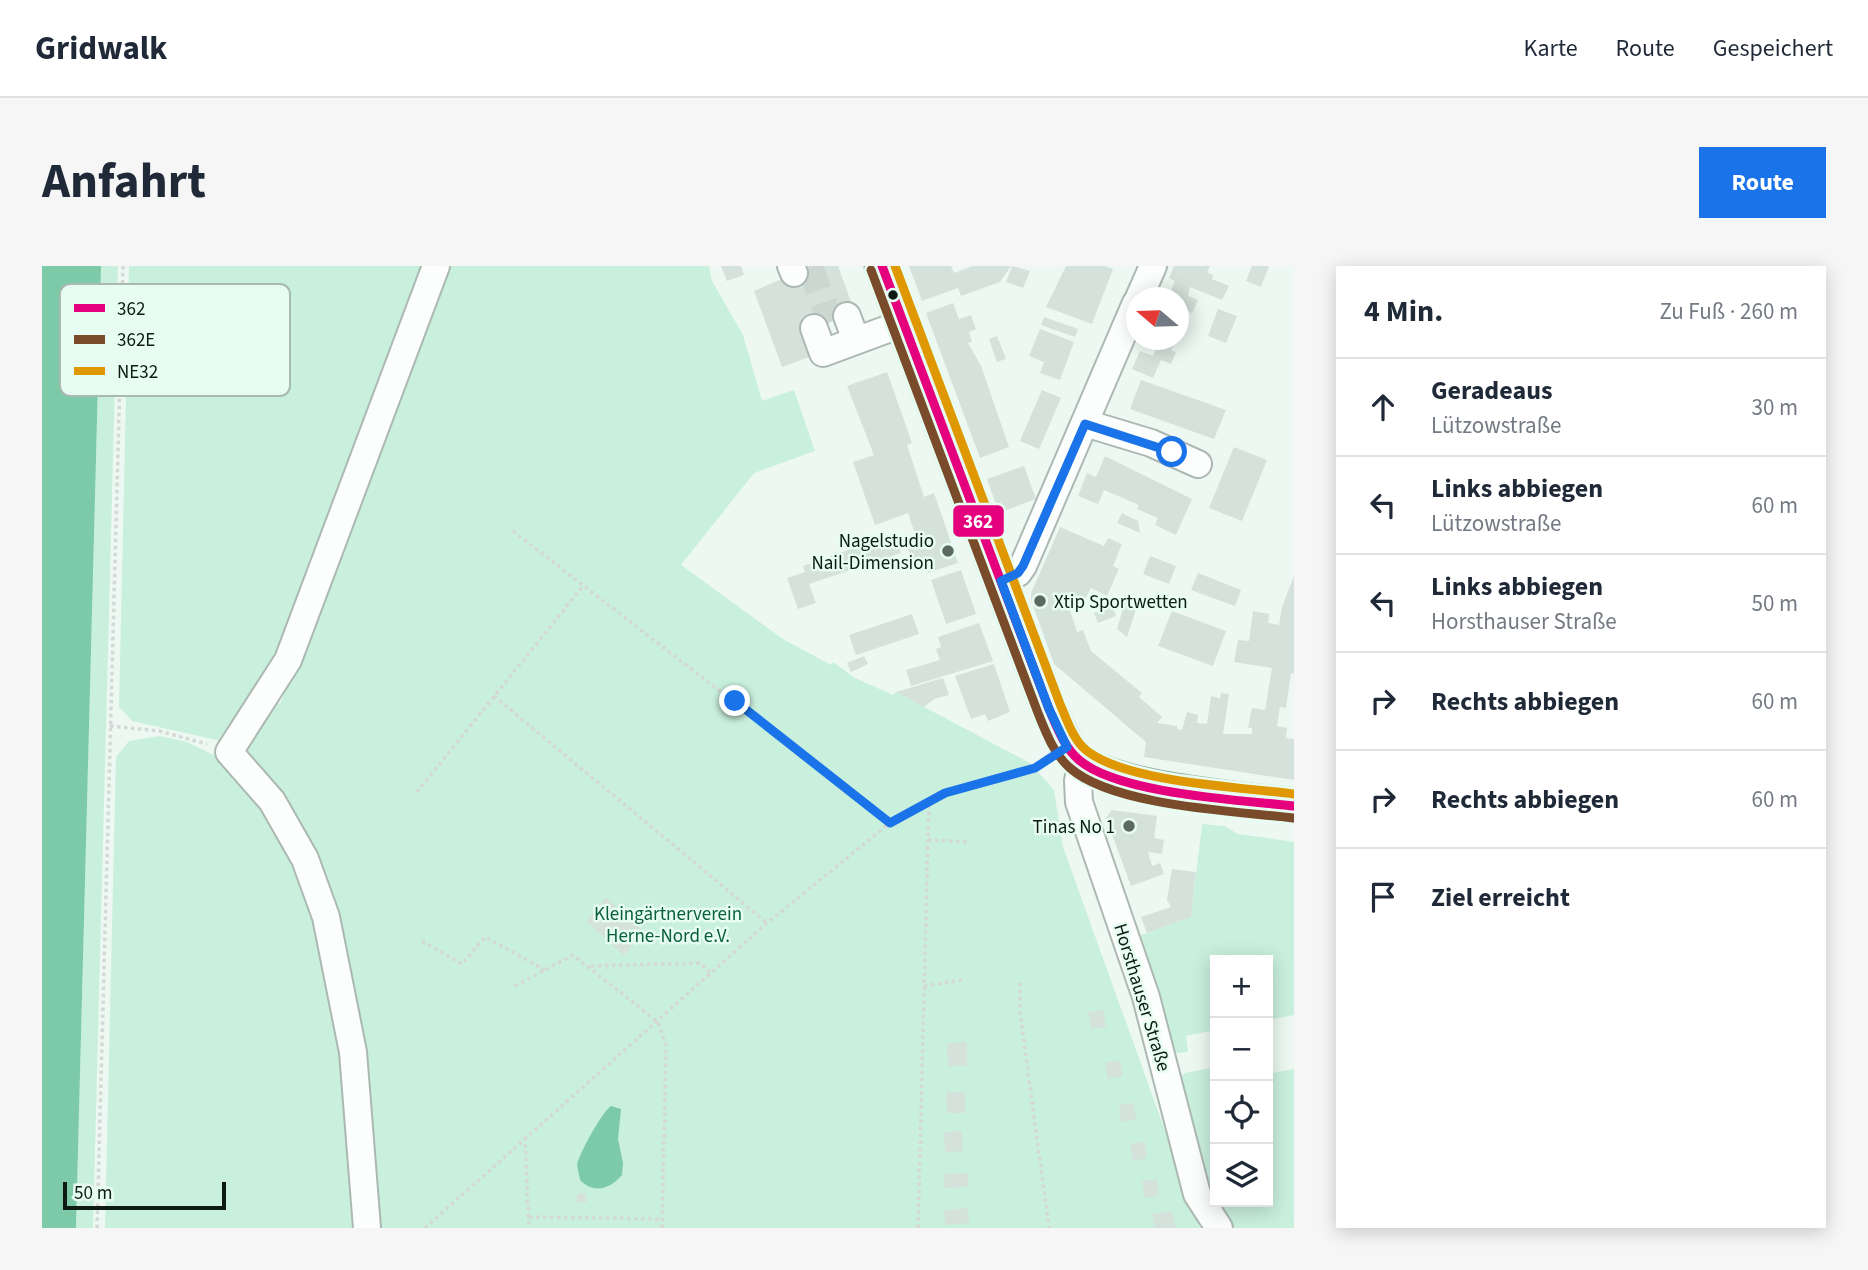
<!DOCTYPE html>
<html lang="de">
<meta charset="utf-8">
<style>
:root{--surface:#fff;--page:#f6f6f7;--text:#1f2937;--muted:#747a83;--line:#e0e1e3;--accent:#1a73e8}
body{margin:0;font-family:"Source Sans 3",sans-serif;background:var(--page);color:var(--text)}
.controls{position:absolute;right:21px;bottom:21px;display:grid;overflow:hidden;border-radius:0px;box-shadow:0 4px 18px #0003}
.controls button{width:63px;height:63px;display:grid;place-items:center;padding:0;border:0;border-bottom:2px solid var(--line);background:var(--surface);color:var(--text);font:35px sans-serif}
.compass{position:absolute;left:1084px;top:21px;width:63px;height:63px;border-radius:50%;background:var(--surface);box-shadow:0 4px 18px #0003;rotate:289deg}
.scale{position:absolute;left:21px;bottom:18px;width:163px;box-sizing:border-box;padding-left:7px;border:4px solid #0e1b15;border-top:0;font-size:19px;line-height:24px;white-space:nowrap;color:#0e1b15;-webkit-text-stroke:5px #e8fdf2;paint-order:stroke}
.stop{position:absolute;width:21px;height:21px;margin:-16px;border:5px solid #1a73e8;border-radius:50%;background:#fff}
.stop.end{background:#1a73e8;border-color:#fff;box-shadow:0 2px 7px #0008}
.list{margin:0;padding:0;list-style:none}
h2{display:flex;justify-content:space-between;align-items:center;height:91px;margin:0;padding:0 28px;font-size:30px}
h2 small{font-size:23px;font-weight:400;color:var(--muted)}
.list li{display:grid;grid-template-columns:46px 1fr auto;gap:21px;align-items:center;box-sizing:border-box;height:98px;padding:0 28px;border-top:2px solid var(--line)}
.list b{display:block;font-size:26px;white-space:nowrap}
.list p{margin:0;font-size:23px;white-space:nowrap;color:var(--muted)}
.list em{font-size:23px;font-style:normal;color:var(--muted)}
.icon{flex:none;width:38px;height:38px;fill:none;stroke:currentColor;stroke-width:2;stroke-linecap:round;stroke-linejoin:round}
.map{position:relative;flex:none;width:1252px;height:962px;overflow:hidden;border-radius:0px}
header{display:flex;align-items:center;gap:42px;box-sizing:border-box;height:98px;padding:0 35px;background:var(--surface);border-bottom:2px solid var(--line)}
header strong{font-size:33px}
nav{display:flex;gap:38px;margin-inline-start:auto;font-size:24px}
.intro{display:flex;align-items:center;justify-content:space-between;box-sizing:border-box;height:168px;padding:0 42px}
h1{margin:0;font-size:49px}
.button{padding:18px 32px;border-radius:0px;background:var(--accent);color:#fff;font-size:24px;font-weight:700}
main{display:flex;gap:42px;padding:0 42px}
aside{flex:1;background:var(--surface);border-radius:0px;box-shadow:0 4px 18px #0003}
.map>svg:first-child{display:block}
</style>
<header>
<strong>Gridwalk</strong>
<nav><a>Karte</a><a>Route</a><a>Gespeichert</a></nav>
</header>
<div class="intro"><h1>Anfahrt</h1><a class="button">Route</a></div>
<main>
<div class="map">
<svg width="1252" height="962" viewBox="0 0 1252 962">
<rect width="100%" height="100%" fill="#edf8f2"/>
<g fill="#c9f0dd">
<polygon points="59,0 76,0 51,962 34,962"/>
<polygon points="87,0 389,0 238,394 179,475 90,455 77,441"/>
<polygon points="404,0 667,0 670,15 701,69 720,135 752,124 773,185 712,207 639,299 741,373 789,399 791,396 813,412 851,429 854,426 988,497 1012,524 1021,581 1158,962 329,962 306,725 203,484 226,433 238,438"/>
<polygon points="118,470 145,476 180,493 245,572 294,725 318,962 63,962 74,491 87,475"/>
<polygon points="1160,558 1182,560 1196,568 1252,576 1252,749 1226,754 1226,694 1173,694 1173,764 1144,770 1146,786 1135,787 1130,784 1097,670 1149,651"/>
<polygon points="1173,801 1173,936 1226,936 1226,808 1252,803 1252,962 1183,962 1172,945 1138,812 1143,807"/>
</g>
<g fill="#7dcaa8">
<polygon points="0,0 59,0 34,962 0,962"/>
<path d="M569,840L579,843L576,873L581,897L580,909C569,922 552,929 538,914L535,899C537,888 560,846 569,840Z"/>
</g>
<g fill="#d5e1db">
<polygon points="679,0 699,0 702,9 685,15"/>
<polygon points="769,0 796,0 813,47 761,66 770,90 740,101 712,25"/>
<polygon points="867,0 909,0 912,7 931,0 969,0 958,16 919,30 916,22 880,35"/>
<polygon points="970,0 988,5 981,22 964,16"/>
<polygon points="1024,0 1062,0 1071,3 1050,58 1004,41"/>
<polygon points="1132,0 1168,0 1165,6 1171,9 1170,13 1187,20 1180,34 1148,21 1146,30 1156,34 1150,47 1146,45 1137,68 1137,32 1126,32 1133,15 1127,12"/>
<polygon points="1210,0 1227,0 1219,21 1204,15"/>
<polygon points="911,37 917,53 929,49 934,63 927,66 930,76 926,77 939,100 967,181 938,192 884,47"/>
<polygon points="1176,43 1195,50 1184,77 1166,70"/>
<polygon points="1002,51 1036,63 1033,71 999,59"/>
<polygon points="998,63 1032,76 1018,114 998,107 1002,96 987,90"/>
<polygon points="955,70 964,93 955,96 947,73"/>
<polygon points="1105,74 1134,74 1129,84 1134,86 1129,98 1119,94 1111,112 1090,103 1098,85 1111,90 1116,79"/>
<polygon points="845,106 870,177 865,179 882,231 892,227 916,297 886,307 884,299 873,302 863,275 874,271 866,247 833,259 811,196 832,189 805,120"/>
<polygon points="1099,114 1184,144 1172,173 1088,143"/>
<polygon points="1000,124 1019,132 997,183 978,175"/>
<polygon points="1192,181 1225,194 1200,255 1167,242"/>
<polygon points="1063,190 1150,233 1134,269 1113,259 1116,252 1095,243 1097,239 1062,224 1056,238 1036,230 1045,207 1054,211"/>
<polygon points="982,200 994,233 957,247 945,213"/>
<polygon points="1080,247 1096,255 1098,267 1075,257"/>
<polygon points="1018,261 1062,280 1066,272 1080,278 1071,300 1077,303 1065,330 1049,322 1036,347 1026,338 1035,366 1041,364 1049,385 1100,427 1097,431 1120,451 1115,457 1135,460 1135,463 1140,464 1145,446 1156,449 1155,457 1165,458 1169,430 1178,432 1179,427 1187,428 1181,468 1210,468 1210,462 1206,462 1210,442 1223,444 1230,402 1192,396 1196,374 1207,375 1211,345 1227,348 1226,357 1237,359 1240,341 1252,310 1252,408 1249,407 1244,442 1238,441 1235,460 1245,462 1244,472 1252,473 1252,514 1102,491 1104,476 1012,398 989,334 989,327"/>
<polygon points="852,268 859,287 767,318 774,337 756,343 745,312 763,306 761,300"/>
<polygon points="1108,290 1134,300 1127,318 1101,308"/>
<polygon points="919,304 934,348 904,358 889,314"/>
<polygon points="1156,307 1199,324 1193,340 1149,324"/>
<polygon points="1083,336 1095,340 1085,371 1075,363"/>
<polygon points="1071,341 1074,350 1056,357 1052,347"/>
<polygon points="1130,345 1184,365 1171,400 1116,380"/>
<polygon points="870,348 877,368 814,389 807,369"/>
<polygon points="937,357 951,395 869,420 864,404 898,394 894,383 899,381 896,371"/>
<polygon points="822,390 826,398 809,406 805,397"/>
<polygon points="952,398 968,446 946,455 943,448 929,453 913,410"/>
<polygon points="901,412 907,429 892,433 882,441 854,426"/>
<polygon points="1070,544 1115,550 1112,572 1122,574 1120,588 1106,586 1110,600 1118,597 1122,608 1089,620 1064,552"/>
<polygon points="1130,603 1154,606 1149,651 1105,667 1099,651 1129,641 1125,634"/>
<polygon points="564,632 602,666 582,689 544,655"/>
<polygon points="1061,744 1064,761 1049,763 1046,746"/>
<polygon points="925,776 925,800 906,800 905,777"/>
<polygon points="1078,794 1081,810 1066,813 1063,797"/>
<polygon points="904,826 923,826 923,847 905,847"/>
<polygon points="1092,837 1094,853 1079,856 1077,839"/>
<polygon points="920,865 921,885 903,886 902,866"/>
<polygon points="1103,875 1105,892 1091,895 1088,878"/>
<polygon points="926,907 926,921 903,922 902,908"/>
<polygon points="1115,913 1117,930 1103,932 1100,915"/>
<polygon points="544,927 545,936 535,937 535,928"/>
<polygon points="926,942 927,957 903,959 902,944"/>
<polygon points="1130,945 1134,962 1113,962 1110,948"/>
</g>
<g fill="none" stroke-linecap="round" stroke-linejoin="round">
<polyline stroke="#ccd7d1" stroke-width="26" stroke-dasharray="26 13" stroke-linecap="butt" points="768,0 788,56"/>
<g stroke="#acb8b2" stroke-width="30">
<g id="minor">
<polyline points="749,0 752,7"/>
<polyline points="1097,32 1111,0"/>
<polyline points="805,50 814,74"/>
<polyline points="772,62 781,87 862,57"/>
<polyline points="1043,157 1109,177 1156,198"/>
<polyline points="959,315 976,307 981,300 1094,37"/>
<polyline points="1040,496 1036,515 1037,536 1104,731 1155,928 1177,962"/>
<polyline points="325,962 311,786 284,651 263,593 230,535 187,486 246,394 394,0"/>
</g>
</g>
<g stroke="#90a79d" stroke-width="37">
<path id="major" d="M840,0L1007,443C1016,462 1023,485 1041,497C1082,525 1199,533 1252,540"/>
</g>
<g stroke="#d4d8d6" stroke-width="3.5" stroke-dasharray="3.5 3.5" stroke-linecap="butt">
<polyline points="471,265 848,557"/>
<polyline points="452,430 725,657"/>
<polyline points="68,460 117,465 165,478"/>
<polyline points="375,526 541,320"/>
<polyline points="886,574 926,576"/>
<polyline points="380,675 420,698 443,671 503,704"/>
<polyline points="549,700 657,697 669,707"/>
<polyline points="978,717 978,746 1007,962"/>
<polyline points="473,720 531,689 616,756 624,780 620,962"/>
<polyline points="882,720 921,714"/>
<polyline points="483,871 487,962"/>
<polyline points="487,951 620,953"/>
<polyline points="55,962 81,0"/>
<polyline points="383,962 725,657 848,557 903,527 993,502 1003,495"/>
<polyline points="876,962 887,534"/>
</g>
<use href="#minor" stroke="#fcfefd" stroke-width="26"/>
<use href="#major" stroke="#dbe7e2" stroke-width="33"/>
<g stroke="#e8fdf2" stroke-width="14">
<path id="bus-1" d="M840,0L1007,443C1015,461 1022,481 1037,494C1077,528 1198,534 1252,540"/>
</g>
<g stroke="#e8fdf2" stroke-width="14">
<path id="bus-2" d="M829,4L996,447C1004,467 1012,488 1028,502C1071,540 1193,545 1251,552"/>
</g>
<g stroke="#e8fdf2" stroke-width="14">
<path id="bus-3" d="M853,0L1018,438C1025,454 1031,474 1045,485C1087,517 1199,521 1252,528"/>
</g>
<use href="#bus-1" stroke="#e5007d" stroke-width="9"/>
<use href="#bus-2" stroke="#7a4b2a" stroke-width="9"/>
<use href="#bus-3" stroke="#e09802" stroke-width="9"/>
</g>
<g fill="none" stroke-linecap="round" stroke-linejoin="round">
<polyline stroke="#1a73e8" stroke-width="9" points="693,435 848,557 903,527 993,502 1025,481 1007,443 959,315 976,307 981,300 1043,158 1130,186"/>
</g>
<circle fill="#0e1b15" stroke="#e8fdf2" stroke-width="2.5" cx="851" cy="29" r="6"/>
<g fill="#5c6862" stroke="#e8fdf2" stroke-width="2.5">
<circle cx="906" cy="285" r="7"/>
<circle cx="998" cy="335" r="7"/>
<circle cx="1087" cy="560" r="7"/>
</g>
<g text-anchor="middle" stroke-width="5" stroke-linejoin="round" paint-order="stroke">
<g font-size="19" fill="#0e1b15" stroke="#e8fdf2" text-anchor="end">
<text x="892" y="281">Nagelstudio<tspan x="892" dy="22">Nail-Dimension</tspan></text>
<text x="1012" y="342" text-anchor="start">Xtip Sportwetten</text>
<text x="1073" y="567">Tinas No 1</text>
</g>
<g font-size="19" fill="#0a5e41" stroke="#e8fdf2">
<text x="626" y="654">Kleingärtnerverein<tspan x="626" dy="22">Herne-Nord e.V.</tspan></text>
</g>
<g font-size="19" fill="#0e1b15" stroke="#e8fdf2">
<text transform="translate(1101 731) rotate(73)" y="7">Horsthauser Straße</text>
</g>
</g>
<rect x="18" y="18" width="230" height="112" rx="10" fill="#e8fdf2" stroke="#a7b9b0" stroke-width="2"/>
<rect x="32" y="38" width="31" height="8" fill="#e5007d"/>
<rect x="32" y="69" width="31" height="9" fill="#7a4b2a"/>
<rect x="32" y="101" width="31" height="8" fill="#e09802"/>
<g font-size="19" fill="#0e1b15">
<text x="75" y="49">362</text>
<text x="75" y="80">362E</text>
<text x="75" y="112">NE32</text>
</g>
<rect stroke="#e8fdf2" stroke-width="2.5" x="910" y="238" width="53" height="34" rx="7" fill="#e5007d"/>
<g font-size="19" text-anchor="middle" font-weight="bold" fill="#fff">
<text x="936" y="262">362</text>
</g>
</svg>
<div class="controls">
<button>+</button>
<button>−</button>
<button><svg class="icon" aria-label="locate" viewBox="0 0 24 24"><circle cx="12" cy="12" r="6"/><path d="M12 2v4M12 18v4M2 12h4M18 12h4"/></svg></button>
<button><svg class="icon" aria-label="layers" viewBox="0 0 24 24"><path d="M12 4l9 5-9 5-9-5zM3 14l9 5 9-5"/></svg></button>
</div>
<svg class="compass" viewBox="-18 -18 36 36"><path d="M0-13l5 13h-10z" fill="#e53935"/><path d="M0 13l5-13h-10z" fill="#747a83"/></svg>
<div class="scale">50 m</div>
<div class="stop" style="left:1130px;top:186px"></div>
<div class="stop end" style="left:693px;top:435px"></div>
</div>
<aside>
<h2>4 Min.<small>Zu Fuß · 260 m</small></h2>
<ul class="list">
<li><svg class="icon" aria-label="ahead" viewBox="0 0 24 24"><path d="M12 20V5M6 11l6-6 6 6"/></svg><div><b>Geradeaus</b><p>Lützowstraße</p></div><em>30 m</em></li>
<li><svg class="icon" aria-label="left" viewBox="0 0 24 24"><path d="M17 20v-9H6M10 6l-5 5 5 5"/></svg><div><b>Links abbiegen</b><p>Lützowstraße</p></div><em>60 m</em></li>
<li><svg class="icon" aria-label="left" viewBox="0 0 24 24"><path d="M17 20v-9H6M10 6l-5 5 5 5"/></svg><div><b>Links abbiegen</b><p>Horsthauser Straße</p></div><em>50 m</em></li>
<li><svg class="icon" aria-label="right" viewBox="0 0 24 24"><path d="M7 20v-9h11M14 6l5 5-5 5"/></svg><div><b>Rechts abbiegen</b></div><em>60 m</em></li>
<li><svg class="icon" aria-label="right" viewBox="0 0 24 24"><path d="M7 20v-9h11M14 6l5 5-5 5"/></svg><div><b>Rechts abbiegen</b></div><em>60 m</em></li>
<li><svg class="icon" aria-label="arrive" viewBox="0 0 24 24"><path d="M6 21V4h12l-3 4 3 4H6"/></svg><div><b>Ziel erreicht</b></div></li>
</ul>
</aside>
</main>
